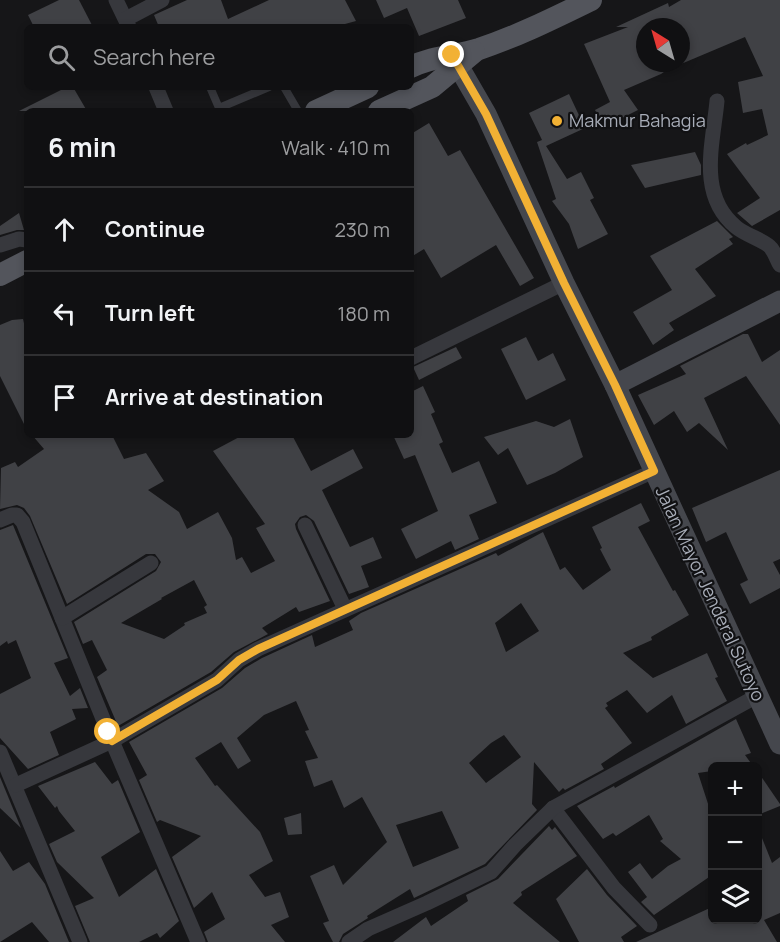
<!DOCTYPE html>
<meta charset="utf-8">
<style>
:root{--surface:#101012;--page:#1e1e20;--text:#f1f3f6;--muted:#9c9d9f;--line:#303032}
body{margin:0;font-family:Manrope,sans-serif;background:var(--page);color:var(--text)}
.controls{position:absolute;right:18px;bottom:18px;display:grid;overflow:hidden;border-radius:9px;box-shadow:0 3px 9px #0003}
.controls button{width:54px;height:54px;display:grid;place-items:center;padding:0;border:0;border-bottom:2px solid var(--line);background:var(--surface);color:var(--text);font:30px sans-serif}
.compass{position:absolute;left:636px;top:18px;width:54px;height:54px;border-radius:50%;background:var(--surface);box-shadow:0 3px 9px #0003;rotate:323deg}
.stop{position:absolute;width:18px;height:18px;margin:-14px;border:4px solid #f2b134;border-radius:50%;background:#fff}
.stop.end{background:#f2b134;border-color:#fff;box-shadow:0 2px 6px #0008}
.list{margin:0;padding:0;list-style:none}
h2{display:flex;justify-content:space-between;align-items:center;height:78px;margin:0;padding:0 24px;font-size:26px}
h2 small{font-size:20px;font-weight:400;color:var(--muted)}
.list li{display:grid;grid-template-columns:39px 1fr auto;gap:18px;align-items:center;box-sizing:border-box;height:84px;padding:0 24px;border-top:2px solid var(--line)}
.list b{display:block;font-size:22px;white-space:nowrap}
.list em{font-size:20px;font-style:normal;color:var(--muted)}
.icon{flex:none;width:33px;height:33px;fill:none;stroke:currentColor;stroke-width:2;stroke-linecap:round;stroke-linejoin:round}
.map{position:relative;flex:none;width:780px;height:942px;overflow:hidden}
.search{position:absolute;background:var(--surface);box-shadow:0 3px 9px #0003;left:24px;top:24px;width:390px;height:66px;display:flex;align-items:center;gap:15px;box-sizing:border-box;padding:0 21px;border-radius:9px;color:var(--muted);font-size:22px}
.panel{position:absolute;background:var(--surface);box-shadow:0 3px 9px #0003;left:24px;top:108px;width:390px;height:330px;border-radius:9px}
.map>svg:first-child{display:block}
</style>
<div class="map">
<svg width="780" height="942" viewBox="0 0 780 942">
<rect width="100%" height="100%" fill="#161618"/>
<g fill="#404145" fill-rule="evenodd">
<polygon points="59,0 79,0 93,27 34,27 28,15"/>
<polygon points="187,0 221,0 228,19 269,0 345,0 356,21 334,27 159,27 154,15"/>
<polygon points="376,0 458,0 466,18 419,36 407,8 384,18"/>
<polygon points="681,0 780,0 780,210 752,226 737,213 760,198 727,154 746,143 747,145 768,135 762,109 743,113 738,82 763,76 745,37 681,64 681,27 645,27 645,63 677,63 661,74 624,90 638,110 604,127 595,110 610,102 584,44 628,27 616,27 668,3 669,7"/>
<polygon points="67,87 73,87 87,111 19,111"/>
<polygon points="569,94 585,128 546,146 567,179 581,172 594,198 590,200 608,234 578,249 569,224 552,201 556,199 537,142 542,140 529,113"/>
<polygon points="429,123 448,156 460,150 534,278 520,286 496,245 441,278 424,249 411,257 411,134"/>
<polygon points="695,152 701,165 701,175 645,188 631,165"/>
<polygon points="19,213 24,230 17,230 0,235 0,226"/>
<polygon points="717,221 733,237 729,239 733,244 695,269 716,296 669,323 674,330 653,345 633,312 672,290 650,256"/>
<polygon points="23,319 27,336 27,430 0,376 0,325 12,320"/>
<polygon points="743,334 748,334 762,362 780,350 780,425 746,376 704,398 728,450 699,423 687,432 674,411 654,425 638,395 686,374 680,366"/>
<polygon points="526,337 538,361 553,353 566,380 526,400 501,349"/>
<polygon points="456,347 462,358 419,380 413,367"/>
<polygon points="423,386 435,412 431,414 443,442 439,444 452,473 479,461 497,503 469,515 479,539 455,550 451,541 416,559 401,529 438,511 415,455 404,459 393,435 411,435 411,392"/>
<polygon points="570,419 583,457 555,473 527,485 508,448 498,455 484,437 536,421 554,427"/>
<path d="M32,435H112L124,459L146,453L164,481L148,490L179,512L187,529L218,512L232,538L236,560L242,557L251,573L275,561L256,528L265,524L213,451L243,435H292L311,471L353,449L363,468L322,490L350,547L373,537L382,558L361,566L369,587L349,594L314,521L306,515L300,517L295,524L296,529L330,601L299,612L296,607L262,628L268,634L234,652L211,672L118,726L97,677L107,670L92,640L83,644L74,622L156,571L161,562L155,554H146L67,604L30,516L24,508L17,505L0,509L1,468L15,462L18,467L44,449ZM194,580L207,605L204,607L207,613L184,623L185,625L164,639L121,623L162,599L161,598Z"/>
<polygon points="780,470 780,559 773,562 780,575 780,588 750,604 740,584 748,580 726,532 706,542 692,508"/>
<path d="M641,503L650,521L638,527L673,591L675,590L689,615L651,637L652,640L623,653L653,678L707,653L718,677L715,678L727,701L686,724L672,695L647,713L627,690L606,703L608,706L605,708L632,743L601,764L604,769L565,790L563,788L559,792L534,762L532,804L537,810L485,864L414,898L410,889L367,916L368,918L343,934L339,942H333L323,923L329,921L310,876L334,865L343,885L387,842L362,797L344,808L332,780L314,787L305,761L318,758L305,731L309,730L296,701L264,715L237,738L251,761L238,769L221,742L195,758L215,786L217,785L260,832L273,861L249,875L265,897L280,892L289,917L271,925L285,942H208L204,932L225,919L212,892L194,908L172,857L201,836L160,820L157,822L139,780L147,775L129,742L222,688L245,668L262,658L312,635L315,647L353,630L349,621L361,613L496,553L498,556L543,532L560,570L565,567L583,590L611,570L600,549L602,548L592,527ZM521,603L539,631L506,652L495,623ZM504,735L521,757L486,783L469,763L491,743ZM442,811L459,848L413,867L396,825Z"/>
<polygon points="13,525 68,658 54,663 70,696 80,688 88,708 72,709 76,719 50,732 59,755 28,769 0,738 0,694 31,678 16,640 8,644 7,641 0,646 0,530"/>
<polygon points="736,719 751,753 745,755 753,766 712,766 712,771 698,773 712,816 712,875 654,915 641,902 647,897 628,872 640,863 652,879 668,866 681,859 660,841 663,839 649,815 616,836 613,833 603,839 577,806 614,786 615,788"/>
<polygon points="95,762 112,784 118,780 140,832 101,857 119,897 156,869 179,921 160,938 157,933 139,942 90,942 75,906 94,898 57,862 49,844 75,831 59,811 57,806 55,808 38,786"/>
<polygon points="758,772 780,804 780,806 758,815"/>
<polygon points="0,777 21,828 0,808"/>
<polygon points="301,813 302,834 288,835 284,818"/>
<polygon points="549,826 552,830 555,827 577,856 521,892 522,895 513,903 560,942 393,942 426,917 431,926 468,901 466,895 498,879"/>
<polygon points="758,828 772,863 780,857 780,913 764,920 777,942 636,942 712,907 712,920 758,920"/>
<polygon points="0,851 13,871 29,862 45,884 69,942 49,942 32,922 0,942"/>
<polygon points="587,869 607,895 637,926 621,937 624,942 579,942 556,899"/>
</g>
<g fill="none" stroke-linecap="round" stroke-linejoin="round">
<g stroke="#37383d" stroke-width="8">
<polyline points="210,87 219,108 269,87"/>
<polyline points="284,87 298,111"/>
</g>
<g stroke="#37383d" stroke-width="15">
<polyline points="116,0 129,27"/>
<polyline points="126,19 162,0"/>
<polyline points="156,87 166,111"/>
<path d="M717,101C713,144 697,195 736,227C745,235 766,241 771,248C775,253 777,260 780,265"/>
<polyline points="0,245 19,239 27,240"/>
<polyline points="411,358 564,283"/>
<polyline points="0,520 12,515 17,515 23,522 112,741 198,942"/>
<polyline points="305,525 345,609"/>
<polyline points="62,618 151,563"/>
<polyline points="0,752 80,942"/>
<polyline points="16,785 112,741 217,680 239,660 258,649 654,471"/>
<polyline points="553,808 614,888 650,925"/>
<polyline points="349,942 368,929 427,903 491,872 515,845 553,808 757,696"/>
</g>
<g stroke="#45474d" stroke-width="21">
<polyline points="452,55 486,114 564,283 615,385 780,744"/>
<polyline points="615,385 780,301"/>
</g>
<g stroke="#53555c" stroke-width="22">
<path d="M411,67C433,56 456,56 479,49C518,36 554,18 591,0"/>
<polyline points="316,111 368,87"/>
<polyline points="379,111 432,87 474,52"/>
<polyline points="0,275 27,261"/>
</g>
</g>
<g fill="none" stroke-linecap="round" stroke-linejoin="round">
<polyline stroke="#f2b134" stroke-width="8" points="108,732 112,741 217,680 239,660 258,649 654,471 615,385 564,283 486,114 452,55"/>
</g>
<circle fill="#f2b134" stroke="#111113" stroke-width="2" cx="557" cy="121" r="6"/>
<g text-anchor="middle" stroke-width="4.5" stroke-linejoin="round" paint-order="stroke">
<g font-size="18" fill="#a8adb8" stroke="#111113" text-anchor="start">
<text x="569" y="127">Makmur Bahagia</text>
</g>
<g font-size="18" fill="#a8adb8" stroke="#111113">
<text transform="translate(710 594) rotate(65)" y="6">Jalan Mayor Jenderal Sutoyo</text>
</g>
</g>
</svg>
<div class="controls">
<button>+</button>
<button>−</button>
<button><svg class="icon" aria-label="layers" viewBox="0 0 24 24"><path d="M12 4l9 5-9 5-9-5zM3 14l9 5 9-5"/></svg></button>
</div>
<svg class="compass" viewBox="-18 -18 36 36"><path d="M0-13l5 13h-10z" fill="#e53935"/><path d="M0 13l5-13h-10z" fill="#9c9d9f"/></svg>
<div class="stop" style="left:108px;top:732px"></div>
<div class="stop end" style="left:452px;top:55px"></div>
<div class="search"><svg class="icon" aria-label="search" viewBox="0 0 24 24"><circle cx="10" cy="10" r="6"/><path d="M15 15l6 6"/></svg>Search here</div>
<section class="panel">
<h2>6 min<small>Walk · 410 m</small></h2>
<ul class="list">
<li><svg class="icon" aria-label="ahead" viewBox="0 0 24 24"><path d="M12 20V5M6 11l6-6 6 6"/></svg><div><b>Continue</b></div><em>230 m</em></li>
<li><svg class="icon" aria-label="left" viewBox="0 0 24 24"><path d="M17 20v-9H6M10 6l-5 5 5 5"/></svg><div><b>Turn left</b></div><em>180 m</em></li>
<li><svg class="icon" aria-label="arrive" viewBox="0 0 24 24"><path d="M6 21V4h12l-3 4 3 4H6"/></svg><div><b>Arrive at destination</b></div></li>
</ul>
</section>
</div>
